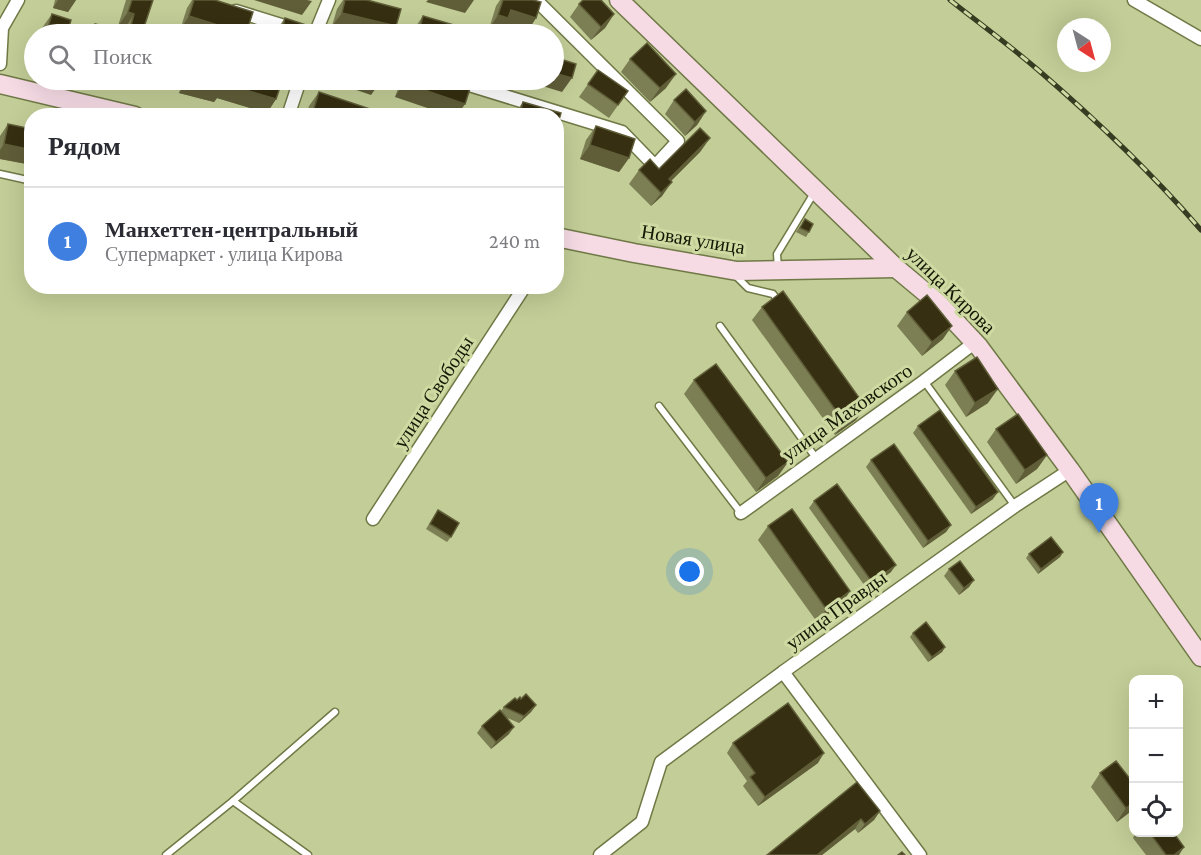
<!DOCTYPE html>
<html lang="ru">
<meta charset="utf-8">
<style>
:root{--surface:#fff;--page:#f2f2f3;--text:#2b2b33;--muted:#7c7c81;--line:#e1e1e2;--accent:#693ab2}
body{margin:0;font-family:"Crimson Pro",serif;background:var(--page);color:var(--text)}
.controls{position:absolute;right:18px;bottom:18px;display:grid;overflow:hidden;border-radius:12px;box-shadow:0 6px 24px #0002}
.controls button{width:54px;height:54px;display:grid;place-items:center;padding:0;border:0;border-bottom:2px solid var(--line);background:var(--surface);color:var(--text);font:30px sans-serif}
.compass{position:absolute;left:1057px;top:18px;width:54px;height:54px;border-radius:50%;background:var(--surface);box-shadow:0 6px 24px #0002;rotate:144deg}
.you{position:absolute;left:690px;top:572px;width:21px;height:21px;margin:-15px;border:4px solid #fff;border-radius:50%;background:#1a73e8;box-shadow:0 0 0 9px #1a73e833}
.badge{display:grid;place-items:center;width:39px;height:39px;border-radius:50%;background:var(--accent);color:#fff;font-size:20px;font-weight:700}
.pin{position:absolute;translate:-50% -50px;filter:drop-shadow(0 2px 3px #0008)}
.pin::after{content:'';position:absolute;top:32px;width:21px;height:18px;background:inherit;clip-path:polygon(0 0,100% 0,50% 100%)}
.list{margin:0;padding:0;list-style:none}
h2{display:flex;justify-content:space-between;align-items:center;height:78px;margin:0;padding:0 24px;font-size:26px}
h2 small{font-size:20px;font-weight:400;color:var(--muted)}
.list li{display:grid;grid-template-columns:39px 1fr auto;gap:18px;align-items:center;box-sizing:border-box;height:108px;padding:0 24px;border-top:2px solid var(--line)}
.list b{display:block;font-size:22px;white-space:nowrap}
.list p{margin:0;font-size:20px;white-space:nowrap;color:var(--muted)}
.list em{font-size:20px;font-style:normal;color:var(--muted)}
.icon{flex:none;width:33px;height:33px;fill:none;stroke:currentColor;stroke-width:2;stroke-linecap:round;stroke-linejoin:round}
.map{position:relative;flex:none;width:1201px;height:855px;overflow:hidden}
.search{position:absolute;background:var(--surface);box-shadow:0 6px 24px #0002;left:24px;top:24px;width:540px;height:66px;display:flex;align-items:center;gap:15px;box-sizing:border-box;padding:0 21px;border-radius:33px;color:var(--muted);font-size:22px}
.panel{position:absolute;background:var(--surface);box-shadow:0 6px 24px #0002;left:24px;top:108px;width:540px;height:186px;border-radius:24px}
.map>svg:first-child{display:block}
</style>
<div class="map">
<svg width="1201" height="855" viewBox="0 0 1201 855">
<rect width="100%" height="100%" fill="#c2cd97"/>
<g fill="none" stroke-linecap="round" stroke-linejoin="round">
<g stroke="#707946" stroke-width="9">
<g id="lane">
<polyline points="0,174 32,181"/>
<polyline points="778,269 777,254 814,193"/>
<polyline points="736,274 736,276 748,288 773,294 780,303"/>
<polyline points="720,326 816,458"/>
<polyline points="924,381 1015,506"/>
<polyline points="659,406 741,513"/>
<polyline points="233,801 335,712"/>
<polyline points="166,855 233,801 308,855"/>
</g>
</g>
<g stroke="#707946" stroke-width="15">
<g id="street">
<polyline points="1134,0 1201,39"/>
<polyline points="236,11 310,34"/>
<polyline points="315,34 329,0"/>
<polyline points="0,64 2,28 18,0"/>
<polyline points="453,80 622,132 655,166 678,141 536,0"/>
<polyline points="288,116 300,80"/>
<polyline points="741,513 924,381 974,343"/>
<polyline points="373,519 525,286"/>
<polyline points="600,855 642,822 661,762 783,672"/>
<polyline points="920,855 783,672 1015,506 1070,470"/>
</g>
</g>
<g stroke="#707946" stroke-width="21">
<g id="secondary">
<polyline points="619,0 896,268 938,303 979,347 1070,470 1201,657"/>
<polyline points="0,84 135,116"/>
<polyline points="556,237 634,253 737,271 896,268"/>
</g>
</g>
<use href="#lane" stroke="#fff" stroke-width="6"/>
<use href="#street" stroke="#fff" stroke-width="12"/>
<use href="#secondary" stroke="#f6dbe5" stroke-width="18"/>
<g stroke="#373b21" stroke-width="5">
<path id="rail" d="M950,0C979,23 1009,45 1037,69C1095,119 1151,172 1201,230"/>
</g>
<use href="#rail" stroke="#cfdaa3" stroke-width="3" stroke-dasharray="9" stroke-linecap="butt"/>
</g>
<g fill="#7c7e54">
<polygon points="55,0 76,0 68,12 53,8"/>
<polygon points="126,0 153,0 142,33 147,34 88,34 95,24 123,32 125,28 118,26"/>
<polygon points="192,0 194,0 246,34 193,34 180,30 187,8"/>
<polygon points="343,0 367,0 396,26 391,34 365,34 332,26 337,9"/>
<polygon points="500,0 533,0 536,18 527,32 504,25 499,32 489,29 496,6"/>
<polygon points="579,4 614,14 605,28 591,40 570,17"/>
<polygon points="52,14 67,34 40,34 42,28"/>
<polygon points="423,16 478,34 412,34 413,30"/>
<polygon points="285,18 304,34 275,34 275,32"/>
<polygon points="630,59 666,88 650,102 621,72"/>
<polygon points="598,70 628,91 609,118 579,97"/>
<polygon points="183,80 278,80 276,99 267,113 217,98 214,102 179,93"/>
<polygon points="401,80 455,80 395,97"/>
<polygon points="319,92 375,116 306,116 309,106"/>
<polygon points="674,100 706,111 697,125 685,136 665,114"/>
<polygon points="523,102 556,116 513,116"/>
<polygon points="8,124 32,129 32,165 0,159 0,136"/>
<polygon points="596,126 629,158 619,172 580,159 586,140"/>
<polygon points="710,138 700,152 671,181 662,196 651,206 629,184 639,170 659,169"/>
<polygon points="805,219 809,232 806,237 796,232"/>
<polygon points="762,307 865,406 856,420 835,435 752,320"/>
<polygon points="907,312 943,339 922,356 897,326"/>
<polygon points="955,371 988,403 966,417 945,385"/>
<polygon points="694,380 788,462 778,476 756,492 684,394"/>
<polygon points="918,426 993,499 971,514 913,433"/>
<polygon points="996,429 1047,455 1037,469 1016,484 987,442"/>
<polygon points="871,460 951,525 946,532 923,548 866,467"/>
<polygon points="814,501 891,572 867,589 809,508"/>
<polygon points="438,510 451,537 447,542 426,529"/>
<polygon points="768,526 841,605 817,622 758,540"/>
<polygon points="1063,552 1060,557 1038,574 1026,558 1029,554"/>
<polygon points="949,569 974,580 969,587 959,595 944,576"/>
<polygon points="913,633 945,647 942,652 928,662 910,637"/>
<polygon points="521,699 536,705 531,712 519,723 505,717 509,734 491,749 477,733 482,726 501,711 504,707 517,700"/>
<polygon points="733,743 818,763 758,806 743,786 747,781 727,753"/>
<polygon points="1100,773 1134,784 1134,809 1117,822 1091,787"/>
<polygon points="880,811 874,820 858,833 855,829 822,855 767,855"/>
<polygon points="1136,832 1173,832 1179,855 1146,855 1133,838"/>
</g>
<g fill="#605e39">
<polygon points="58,0 76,0 68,12 53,8"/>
<polygon points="254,0 307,0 312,1 302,15"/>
<polygon points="428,0 474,0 465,13 426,2"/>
<polygon points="511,10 536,18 527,32 504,25 499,32 489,29 498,15"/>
<polygon points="128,12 134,14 125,28 118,26"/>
<polygon points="342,13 396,26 391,34 365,34 332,26"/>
<polygon points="614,14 605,28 591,40 601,27"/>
<polygon points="189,16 246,34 193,34 180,30"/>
<polygon points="554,73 572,78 562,92 523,80 554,80"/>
<polygon points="676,74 666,88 650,102 660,88"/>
<polygon points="103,80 132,80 127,86"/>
<polygon points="189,80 225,84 276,99 267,113 217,98 214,102 179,93"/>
<polygon points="335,80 375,80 381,81 371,95 333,82"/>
<polygon points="404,83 465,104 457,116 451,116 395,97"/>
<polygon points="706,111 697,125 685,136 695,122"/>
<polygon points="710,138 700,152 659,193 669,179"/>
<polygon points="4,144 32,150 32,165 0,159 0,150"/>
<polygon points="590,145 629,158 619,172 580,159"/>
<polygon points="672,182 662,196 651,206 661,193"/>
<polygon points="952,326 943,339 922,356 932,342"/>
<polygon points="998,389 988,403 966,417 975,403"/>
<polygon points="865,406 856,420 835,435 844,422"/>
<polygon points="1047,455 1037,469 1016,484 1025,470"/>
<polygon points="788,462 778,476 756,492 766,478"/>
<polygon points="998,492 993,499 971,514 976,507"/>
<polygon points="951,525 946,532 923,548 928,541"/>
<polygon points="1063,552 1060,557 1038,574 1041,569"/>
<polygon points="896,565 891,572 867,589 872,582"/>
<polygon points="974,580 969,587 959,595 964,588"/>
<polygon points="850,591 841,605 817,622 826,609"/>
<polygon points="945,647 942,652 928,662 932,657"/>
<polygon points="536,705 531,712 519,723 524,716"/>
<polygon points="514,727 509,734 491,749 496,742"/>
<polygon points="824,753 818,763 758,806 765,797"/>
<polygon points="1134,803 1134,809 1117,822 1126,808"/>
<polygon points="880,811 874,820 858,833 865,824"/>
<polygon points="861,819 855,829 822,855 817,855"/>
<polygon points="1184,847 1179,855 1174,855"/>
</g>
<g fill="#362f11" stroke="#605e39" stroke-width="1.5">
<polygon points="132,0 153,0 142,33 147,34 92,34 95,24 129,33 134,14 128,12"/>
<polygon points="194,0 215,0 253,12 246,34 189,16"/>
<polygon points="345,0 367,0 401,9 396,26 342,13"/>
<polygon points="503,0 533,0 541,2 536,18 511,10 508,18 498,15"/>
<polygon points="583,0 601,0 614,14 601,27 579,4"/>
<polygon points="52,14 71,20 67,34 46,34"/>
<polygon points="423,16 478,32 478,34 418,34"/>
<polygon points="285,18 306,25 304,34 281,34"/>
<polygon points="647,43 676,74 660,88 630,59"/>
<polygon points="554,57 576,64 572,78 554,73"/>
<polygon points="598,70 628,91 618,105 588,84"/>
<polygon points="191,80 278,80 282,81 276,99 225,84 224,88"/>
<polygon points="406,80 455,80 471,85 465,104 404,83"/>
<polygon points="686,89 706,111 695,122 674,100"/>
<polygon points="319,92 376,111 375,116 312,115"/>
<polygon points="523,102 561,113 556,130 556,116 519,116"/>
<polygon points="8,124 32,129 32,150 4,144"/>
<polygon points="596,126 635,139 629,158 590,145"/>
<polygon points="700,128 710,138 669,179 672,182 661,193 639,170 650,159 659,169"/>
<polygon points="805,219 813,224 809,232 800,228"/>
<polygon points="783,291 865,406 844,422 762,307"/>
<polygon points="927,295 952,326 932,342 907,312"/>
<polygon points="977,357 998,389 975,403 955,371"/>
<polygon points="716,364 788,462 766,478 694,380"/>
<polygon points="940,410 998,492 976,507 918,426"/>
<polygon points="1018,414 1047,455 1025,470 996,429"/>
<polygon points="894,444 951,525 928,541 871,460"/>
<polygon points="837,484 896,565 872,582 814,501"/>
<polygon points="792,509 850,591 826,609 768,526"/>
<polygon points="438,510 459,523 451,537 430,524"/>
<polygon points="1051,537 1063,552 1041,569 1029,554"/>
<polygon points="960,561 974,580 964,588 949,569"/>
<polygon points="926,622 945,647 932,657 913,633"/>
<polygon points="526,694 536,705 524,716 504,707 515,698 517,700 520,697 521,699"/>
<polygon points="788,703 824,753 765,797 750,777 755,773 733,743"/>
<polygon points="500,710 514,727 496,742 482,726"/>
<polygon points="1116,761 1134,784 1134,803 1126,808 1100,773"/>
<polygon points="857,782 880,811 865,824 861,819 817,855 767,855"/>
<polygon points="1149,832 1173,832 1184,847 1174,855 1166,855"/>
<polygon points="902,852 905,855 898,855"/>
</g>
<g text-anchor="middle" stroke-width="6" stroke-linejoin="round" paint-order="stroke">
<g font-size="20" fill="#141704" stroke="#cfdaa3">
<text transform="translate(693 239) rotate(9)" y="7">Новая улица</text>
<text transform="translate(951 290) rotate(44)" y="7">улица Кирова</text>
<text transform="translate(433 392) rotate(-57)" y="7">улица Свободы</text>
<text transform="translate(847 412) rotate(-35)" y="7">улица Маховского</text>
<text transform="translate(836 610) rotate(-36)" y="7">улица Правды</text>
</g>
</g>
</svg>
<div class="controls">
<button>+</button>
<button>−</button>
<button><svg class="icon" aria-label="locate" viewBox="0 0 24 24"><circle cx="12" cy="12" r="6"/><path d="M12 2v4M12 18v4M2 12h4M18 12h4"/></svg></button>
</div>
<svg class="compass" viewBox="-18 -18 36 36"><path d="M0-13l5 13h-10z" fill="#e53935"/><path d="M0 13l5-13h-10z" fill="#7c7c81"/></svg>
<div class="you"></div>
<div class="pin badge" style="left:1099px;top:533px;background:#3f7fe0">1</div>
<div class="search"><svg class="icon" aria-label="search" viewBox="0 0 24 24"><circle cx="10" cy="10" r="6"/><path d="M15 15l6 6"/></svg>Поиск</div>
<section class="panel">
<h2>Рядом<small></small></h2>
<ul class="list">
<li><span class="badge" style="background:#3f7fe0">1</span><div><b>Манхеттен-центральный</b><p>Супермаркет · улица Кирова</p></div><em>240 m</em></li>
</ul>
</section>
</div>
